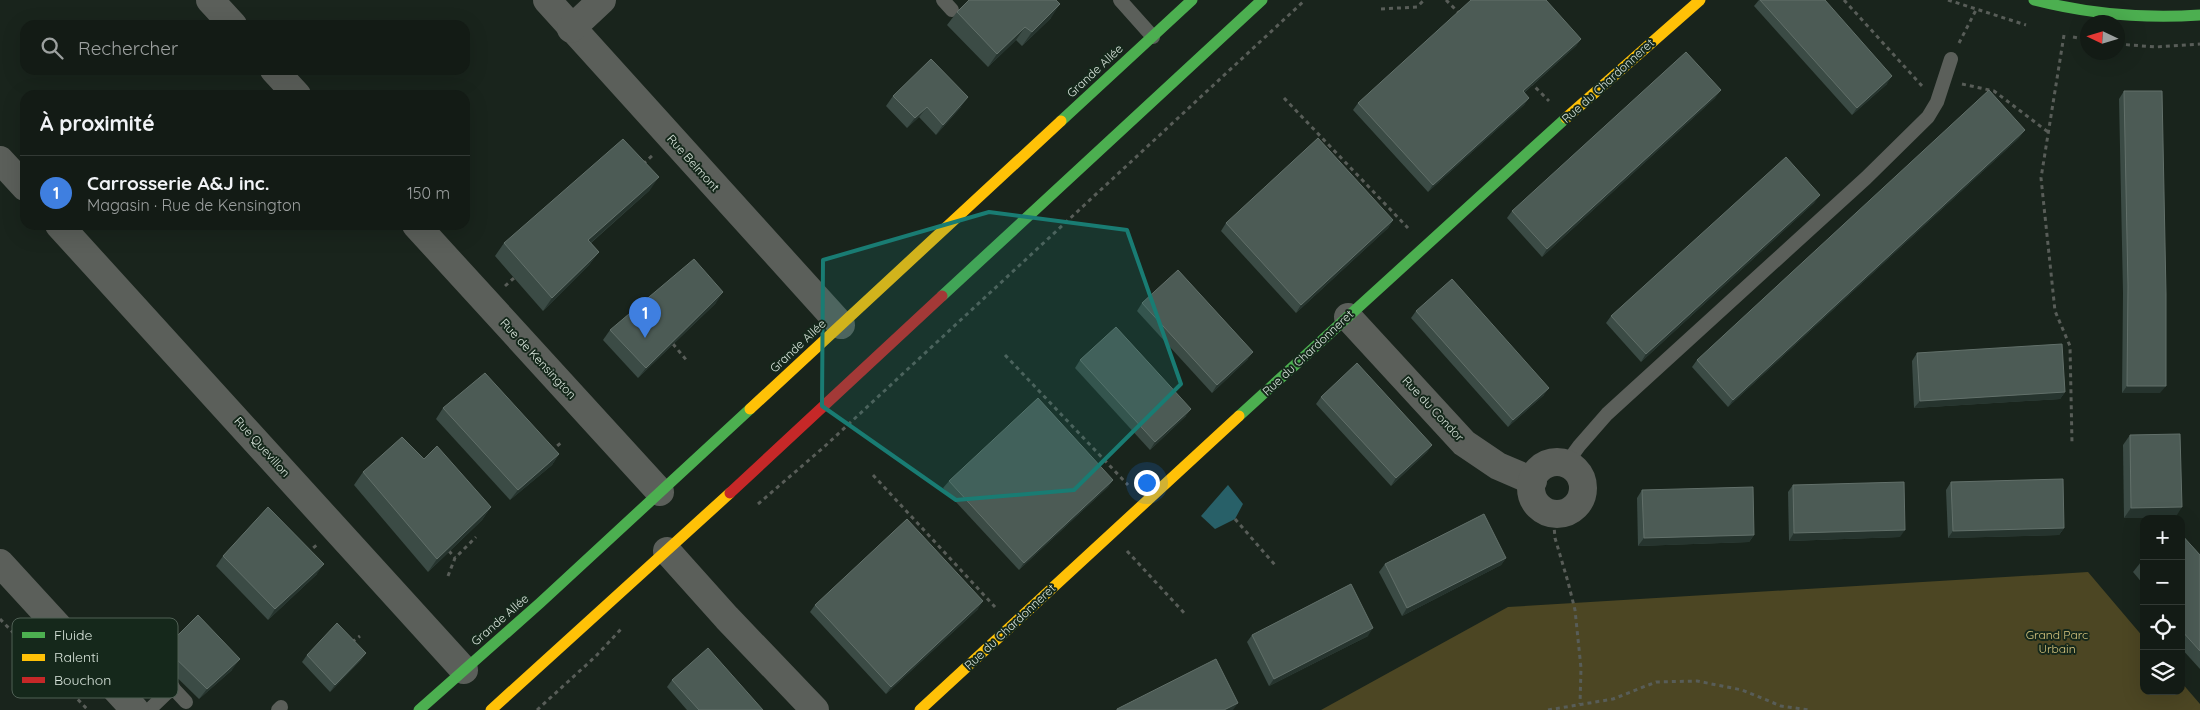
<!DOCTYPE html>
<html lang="fr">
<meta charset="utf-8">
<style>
:root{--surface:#131b15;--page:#1c241e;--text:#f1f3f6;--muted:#9da1a0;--line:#323934;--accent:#2563eb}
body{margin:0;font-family:Quicksand,sans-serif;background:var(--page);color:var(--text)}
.controls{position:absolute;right:15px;bottom:15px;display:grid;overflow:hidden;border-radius:10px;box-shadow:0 5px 20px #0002}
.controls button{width:45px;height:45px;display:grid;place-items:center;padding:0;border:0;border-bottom:1px solid var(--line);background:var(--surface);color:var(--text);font:25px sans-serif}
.compass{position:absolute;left:2080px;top:15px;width:45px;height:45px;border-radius:50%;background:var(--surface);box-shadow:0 5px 20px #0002;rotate:274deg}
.you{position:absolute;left:1146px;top:482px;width:18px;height:18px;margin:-12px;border:4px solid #fff;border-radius:50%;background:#1a73e8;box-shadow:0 0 0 8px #1a73e833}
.badge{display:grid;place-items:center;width:32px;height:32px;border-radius:50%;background:var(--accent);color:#fff;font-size:16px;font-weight:700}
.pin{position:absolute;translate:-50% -41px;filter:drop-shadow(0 1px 2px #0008)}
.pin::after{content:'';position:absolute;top:26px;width:18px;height:15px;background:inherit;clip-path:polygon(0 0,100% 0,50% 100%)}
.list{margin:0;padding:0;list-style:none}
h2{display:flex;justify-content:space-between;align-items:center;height:65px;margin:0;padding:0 20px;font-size:21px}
h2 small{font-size:16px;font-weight:400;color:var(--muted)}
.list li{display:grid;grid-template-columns:32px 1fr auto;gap:15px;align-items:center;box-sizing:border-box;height:75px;padding:0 20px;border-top:1px solid var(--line)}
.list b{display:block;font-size:19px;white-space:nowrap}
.list p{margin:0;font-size:16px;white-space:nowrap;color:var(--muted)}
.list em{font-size:16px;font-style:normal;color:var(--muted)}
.icon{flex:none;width:28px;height:28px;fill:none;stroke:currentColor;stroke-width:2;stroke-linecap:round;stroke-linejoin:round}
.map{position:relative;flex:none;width:2200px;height:710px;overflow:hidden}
.search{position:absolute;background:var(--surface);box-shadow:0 5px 20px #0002;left:20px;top:20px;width:450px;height:55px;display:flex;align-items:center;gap:12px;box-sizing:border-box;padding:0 18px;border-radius:15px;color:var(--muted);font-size:19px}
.panel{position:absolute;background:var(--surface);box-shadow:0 5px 20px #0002;left:20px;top:90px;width:450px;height:140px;border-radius:15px}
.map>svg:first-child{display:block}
</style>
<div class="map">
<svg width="2200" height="710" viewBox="0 0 2200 710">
<rect width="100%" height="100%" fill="#19241c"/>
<polygon fill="#4c4623" points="2088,572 2144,638 2144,691 2181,691 2181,682 2200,704 2200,710 1321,710 1508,607"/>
<polygon fill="#286068" points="1228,485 1243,504 1235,519 1215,529 1201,516"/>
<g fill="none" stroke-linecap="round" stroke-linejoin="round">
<g stroke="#585d58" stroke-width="3" stroke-dasharray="4 4" stroke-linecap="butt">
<polyline points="1446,0 1460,14"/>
<polyline points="1844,0 1923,87"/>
<polyline points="1948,0 2026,25"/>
<polyline points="1381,9 1417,7 1424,0"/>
<polyline points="2064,35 2041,178 2055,311 2070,346 2072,443"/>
<polyline points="2073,37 2088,40"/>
<polyline points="1959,43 1976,10"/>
<polyline points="2118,44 2156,47 2200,44"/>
<polyline points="1530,82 1549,101"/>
<polyline points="1962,84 1994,91 2048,132"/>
<polyline points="1284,98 1408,228"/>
<polyline points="643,164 653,155"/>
<polyline points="505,286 514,278"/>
<polyline points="673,344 688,362"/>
<polyline points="1005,355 1128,485"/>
<polyline points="551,451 562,442"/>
<polyline points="873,475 995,607"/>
<polyline points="758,504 824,447 1305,0"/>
<polyline points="1553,514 1555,538 1568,582 1575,610 1581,668 1580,704"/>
<polyline points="1235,519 1275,565"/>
<polyline points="449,551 455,558"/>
<polyline points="1127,551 1186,615"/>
<polyline points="307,553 318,544"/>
<polyline points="448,576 455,558 476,537"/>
<polyline points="0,619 88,710"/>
<polyline points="352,642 360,636"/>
<polyline points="537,710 596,656 622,628"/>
<polyline points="1548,710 1613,699 1656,682 1697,681 1742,690 1781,706 1809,710"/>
</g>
<g stroke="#5b5f5a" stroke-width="14">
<polyline points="943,0 952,10"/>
<polyline points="1120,0 1153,37"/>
<polyline points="1566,464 1579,446 1607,414 1866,178 1928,117 1937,102 1951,59"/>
<polyline points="144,657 186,702"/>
<polyline points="128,702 160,673"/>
<polyline points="149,710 173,687"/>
<polyline points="278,710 281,707"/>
</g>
<g stroke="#5b5f5a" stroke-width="28">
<polyline points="210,0 233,25"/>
<polyline points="547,0 841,325"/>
<polyline points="571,29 602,0"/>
<polyline points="274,70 297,95"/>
<polyline points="0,160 25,187"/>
<polyline points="59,225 464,670"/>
<polyline points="416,225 660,492"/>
<polyline points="1348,317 1464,443 1498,466 1533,481"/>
<circle cx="1557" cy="488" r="26"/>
<polyline points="667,551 727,618 815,710"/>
<polyline points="0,563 135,710"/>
</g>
<g stroke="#4caf50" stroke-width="11">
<path d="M2034,0C2089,14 2143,19 2200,15"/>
<polyline points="1061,121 1192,0"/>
<polyline points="942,296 1262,0"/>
<polyline points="1239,416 1566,118"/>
<polyline points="419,710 540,603 750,409"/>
</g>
<g stroke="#ffc107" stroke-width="11">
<polyline points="1566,118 1700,0"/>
<polyline points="750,409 1061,121"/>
<polyline points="491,710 730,493"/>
<polyline points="920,710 1239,416"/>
</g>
<polyline stroke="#c62828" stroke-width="11" points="730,493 942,296"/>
</g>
<g fill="#3b4b45">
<polygon points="1759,0 1825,0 1887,84 1852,115 1754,6"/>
<polygon points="957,12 1051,18 1022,46 1016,40 988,67 947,25"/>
<polygon points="1581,39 1576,46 1524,93 1529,98 1524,105 1428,192 1353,110 1358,103"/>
<polygon points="2124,91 2160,393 2122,393 2123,293 2119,99"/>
<polygon points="893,96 961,107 936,135 919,117 907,128 886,106"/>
<polygon points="1716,97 1542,257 1507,218 1512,211"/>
<polygon points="2020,137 1728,407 1692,367 1697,360"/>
<polygon points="650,190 591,243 599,252 589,265 543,311 495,256 504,243"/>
<polygon points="1815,202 1641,362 1606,323 1611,316"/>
<polygon points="1393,220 1388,228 1296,313 1221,231 1226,223"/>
<polygon points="716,303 638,378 603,340 610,330"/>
<polygon points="1142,303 1248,359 1212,393 1137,311"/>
<polygon points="1416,311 1544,395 1508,427 1411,318"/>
<polygon points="1917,353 2065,392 2060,399 1914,408 1912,361"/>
<polygon points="1080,360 1186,416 1150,450 1075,368"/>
<polygon points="1321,397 1432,445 1427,452 1391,486 1316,404"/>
<polygon points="443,408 559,454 552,465 510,500 436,419"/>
<polygon points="2130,435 2175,518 2124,518 2123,445"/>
<polygon points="363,472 491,507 482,520 428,572 354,485"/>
<polygon points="1113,480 1108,487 1019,570 943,488 949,481"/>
<polygon points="1951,482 2064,528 2059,535 1948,538 1946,490"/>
<polygon points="1793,485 1900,537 1789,541 1788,492"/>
<polygon points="1642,490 1754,535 1749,542 1638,546 1637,498"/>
<polygon points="2181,534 2200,555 2200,669 2181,648"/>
<polygon points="223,556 317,574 268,620 216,566"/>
<polygon points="1506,558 1501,565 1402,616 1379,572 1385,564"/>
<polygon points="2144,559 2144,585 2133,572 2141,562"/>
<polygon points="815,605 978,609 886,694 810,612"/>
<polygon points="1252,635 1368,636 1269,686 1247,642"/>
<polygon points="165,648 232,670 199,699 157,658"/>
<polygon points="366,653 361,660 330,692 302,662 307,655"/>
<polygon points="672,680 763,710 687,710 667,687"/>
</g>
<g fill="#26342e">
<polygon points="1060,4 1051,18 1022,46 1032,32"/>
<polygon points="1025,27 1016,40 988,67 997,54"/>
<polygon points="1581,39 1576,46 1518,98 1523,91"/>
<polygon points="1892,76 1887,84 1852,115 1857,108"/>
<polygon points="1721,90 1716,97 1542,257 1547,249"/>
<polygon points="968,97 961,107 936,135 943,125"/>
<polygon points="1529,98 1524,105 1428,192 1433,185"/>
<polygon points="927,107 919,117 907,128 915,118"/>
<polygon points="2025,130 2020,137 1728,407 1733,400"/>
<polygon points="659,177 650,190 579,253 588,240"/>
<polygon points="1820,195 1815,202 1641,362 1646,354"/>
<polygon points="1393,220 1388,228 1296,313 1301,305"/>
<polygon points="599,252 589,265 543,311 552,298"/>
<polygon points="723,292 716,303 638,378 646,368"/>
<polygon points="1253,352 1248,359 1212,393 1217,385"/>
<polygon points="2127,386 2166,386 2160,393 2122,393"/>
<polygon points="1549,388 1544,395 1508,427 1513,420"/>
<polygon points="2065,392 2060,399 1914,408 1920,401"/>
<polygon points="1191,409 1186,416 1150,450 1155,442"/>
<polygon points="1432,445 1427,452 1391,486 1396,478"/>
<polygon points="559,454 552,465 510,500 518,490"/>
<polygon points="1113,480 1108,487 1019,570 1024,563"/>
<polygon points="491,507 482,520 428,572 437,559"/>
<polygon points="2182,507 2175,518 2124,518 2131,508"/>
<polygon points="2064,528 2059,535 1948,538 1953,531"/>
<polygon points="1905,530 1900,537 1789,541 1794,533"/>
<polygon points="1754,535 1749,542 1638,546 1644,538"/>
<polygon points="1506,558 1501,565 1402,616 1407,608"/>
<polygon points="324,564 317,574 268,620 275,609"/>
<polygon points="983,601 978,609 886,694 891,687"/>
<polygon points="1373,628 1368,636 1269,686 1274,679"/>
<polygon points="366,653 361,660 330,692 335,685"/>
<polygon points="240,659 232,670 199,699 207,689"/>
<polygon points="1238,703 1233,710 1224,710"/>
</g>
<g fill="#4c5b55" stroke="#62706a">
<polygon points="969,0 1056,0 1060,4 1032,32 1025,27 997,54 957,12"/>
<polygon points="1471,0 1546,0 1581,39 1523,91 1529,98 1433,185 1358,103"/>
<polygon points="1760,0 1825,0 1892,76 1857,108"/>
<polygon points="1686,52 1721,90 1547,249 1512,211"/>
<polygon points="931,59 968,97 943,125 927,107 915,118 893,96"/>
<polygon points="1989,90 2025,130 1733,400 1697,360"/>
<polygon points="2124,91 2162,91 2166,294 2166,386 2127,386 2128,286"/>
<polygon points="1318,138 1393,220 1301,305 1226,223"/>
<polygon points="623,139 659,177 588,240 599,252 552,298 504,243"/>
<polygon points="1786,157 1820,195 1646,354 1611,316"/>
<polygon points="694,259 723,292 646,368 610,330"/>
<polygon points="1178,270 1253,352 1217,385 1142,303"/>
<polygon points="1452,279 1549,388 1513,420 1416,311"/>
<polygon points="1116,327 1191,409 1155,442 1080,360"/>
<polygon points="2062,344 2065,392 1920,401 1917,353"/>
<polygon points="1357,363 1432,445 1396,478 1321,397"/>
<polygon points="485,373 559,454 518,490 443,408"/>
<polygon points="1038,398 1113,480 1024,563 949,481"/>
<polygon points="2180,434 2182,507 2131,508 2130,435"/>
<polygon points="402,437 424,459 437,446 491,507 437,559 363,472"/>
<polygon points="2063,479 2064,528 1953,531 1951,482"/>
<polygon points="1904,482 1905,530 1794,533 1793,485"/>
<polygon points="1753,487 1754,535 1644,538 1642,490"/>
<polygon points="268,507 324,564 275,609 223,556"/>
<polygon points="1484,514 1506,558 1407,608 1385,564"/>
<polygon points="907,519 983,601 891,687 815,605"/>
<polygon points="2181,534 2200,555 2200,651 2181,630"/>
<polygon points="2144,559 2144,566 2141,562"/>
<polygon points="1351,584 1373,628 1274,679 1252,635"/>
<polygon points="198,615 240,659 207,689 165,648"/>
<polygon points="337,623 366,653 335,685 307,655"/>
<polygon points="708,648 763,710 699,710 672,680"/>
<polygon points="1216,659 1238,703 1224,710 1117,710 1117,709"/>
</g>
<path fill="#197c73" fill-opacity="0.2" stroke="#197c73" stroke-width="4" stroke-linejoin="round" d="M989,212L1127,230L1181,384L1074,490L956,500L822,406L823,260Z"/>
<g text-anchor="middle" stroke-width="4" stroke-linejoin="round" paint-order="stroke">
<g font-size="12" fill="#d8e4db" stroke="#15281b">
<text transform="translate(1095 71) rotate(-43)" y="4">Grande Allée</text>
<text transform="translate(1608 81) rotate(-42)" y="4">Rue du Chardonneret</text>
<text transform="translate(693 163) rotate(48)" y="4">Rue Belmont</text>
<text transform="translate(798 346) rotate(-43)" y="4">Grande Allée</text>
<text transform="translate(1308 353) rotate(-43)" y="4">Rue du Chardonneret</text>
<text transform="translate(538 359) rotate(47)" y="4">Rue de Kensington</text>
<text transform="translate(1433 409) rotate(47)" y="4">Rue du Condor</text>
<text transform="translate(262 447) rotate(48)" y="4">Rue Quevillon</text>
<text transform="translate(500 620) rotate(-41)" y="4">Grande Allée</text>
<text transform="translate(1010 627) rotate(-43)" y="4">Rue du Chardonneret</text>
</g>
<g font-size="12" fill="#dac880" stroke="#15281b">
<text x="2057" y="639">Grand Parc<tspan x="2057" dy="14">Urbain</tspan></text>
</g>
</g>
<rect x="12" y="618" width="166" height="80" rx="8" fill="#15281b" stroke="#506055" stroke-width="1"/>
<rect x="22" y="632" width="23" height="6" fill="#4caf50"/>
<rect x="22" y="654" width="23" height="7" fill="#ffc107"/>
<rect x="22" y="677" width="23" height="6" fill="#c62828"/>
<g font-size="14" fill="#d8e4db">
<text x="54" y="640">Fluide</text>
<text x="54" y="662">Ralenti</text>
<text x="54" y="685">Bouchon</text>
</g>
</svg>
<div class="controls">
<button>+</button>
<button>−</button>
<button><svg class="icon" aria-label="locate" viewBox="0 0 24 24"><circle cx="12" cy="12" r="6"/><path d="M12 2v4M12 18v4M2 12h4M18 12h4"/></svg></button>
<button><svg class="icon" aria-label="layers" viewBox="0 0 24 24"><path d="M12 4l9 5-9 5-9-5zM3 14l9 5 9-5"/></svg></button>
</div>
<svg class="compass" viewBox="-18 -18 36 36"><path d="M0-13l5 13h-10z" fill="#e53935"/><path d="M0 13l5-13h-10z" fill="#9da1a0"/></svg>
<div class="you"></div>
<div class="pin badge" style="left:645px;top:338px;background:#3f7fe0">1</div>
<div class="search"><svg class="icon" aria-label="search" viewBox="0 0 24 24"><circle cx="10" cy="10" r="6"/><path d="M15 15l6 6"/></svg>Rechercher</div>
<section class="panel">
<h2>À proximité<small></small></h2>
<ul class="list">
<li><span class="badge" style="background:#3f7fe0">1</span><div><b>Carrosserie A&amp;J inc.</b><p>Magasin · Rue de Kensington</p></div><em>150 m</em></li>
</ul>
</section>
</div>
